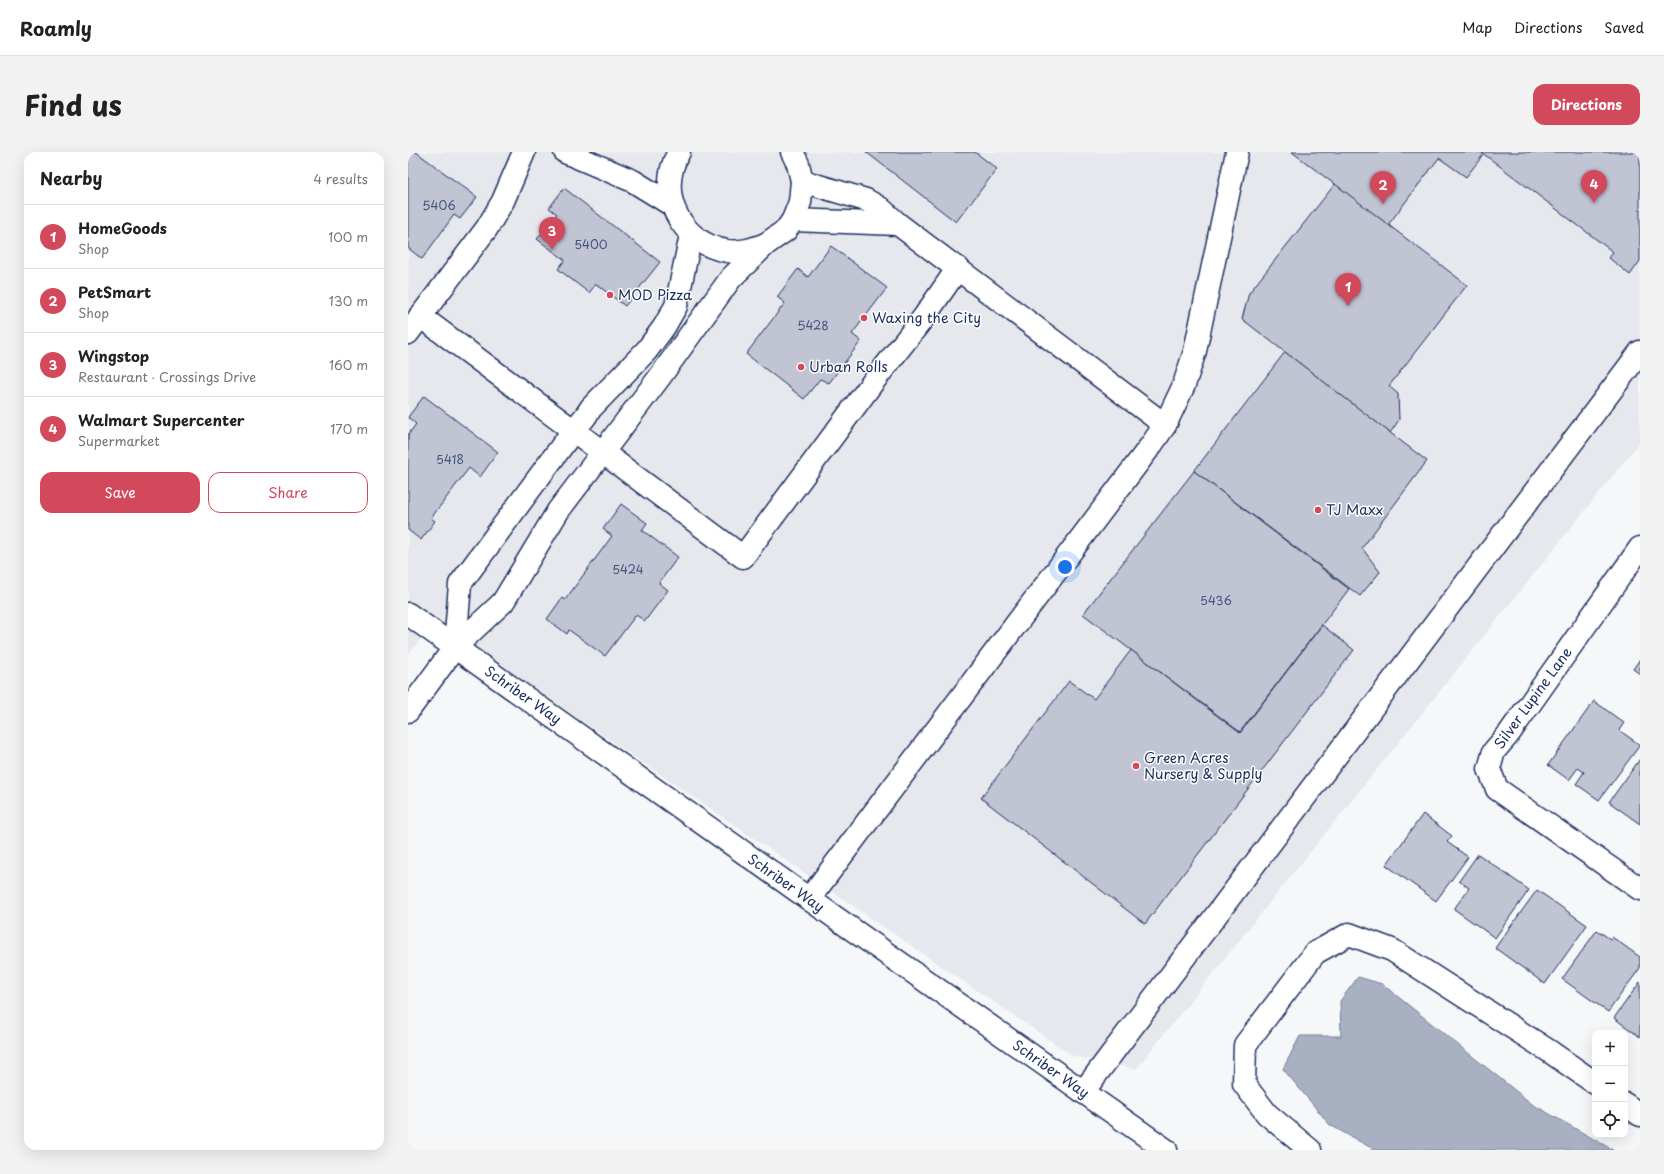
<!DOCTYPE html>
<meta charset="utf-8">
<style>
:root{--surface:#fff;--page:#f2f2f2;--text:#202124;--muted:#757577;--line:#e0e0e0;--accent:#d1495b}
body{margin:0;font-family:"Playpen Sans",sans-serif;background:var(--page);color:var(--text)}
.controls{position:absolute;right:12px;bottom:12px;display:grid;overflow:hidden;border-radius:8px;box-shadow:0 4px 16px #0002}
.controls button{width:36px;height:36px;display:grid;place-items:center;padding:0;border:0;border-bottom:1px solid var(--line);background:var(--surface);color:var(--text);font:20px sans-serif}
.you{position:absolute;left:657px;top:415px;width:14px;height:14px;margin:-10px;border:3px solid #fff;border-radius:50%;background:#1a73e8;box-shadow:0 0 0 6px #1a73e833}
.badge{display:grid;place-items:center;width:26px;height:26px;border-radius:50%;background:var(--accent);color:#fff;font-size:13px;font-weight:700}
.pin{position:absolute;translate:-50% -33px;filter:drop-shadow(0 1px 2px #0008)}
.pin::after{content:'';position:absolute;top:21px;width:14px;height:12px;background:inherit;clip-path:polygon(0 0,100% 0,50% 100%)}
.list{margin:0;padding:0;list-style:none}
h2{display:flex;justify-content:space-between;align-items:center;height:52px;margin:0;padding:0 16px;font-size:17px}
h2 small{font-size:13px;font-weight:400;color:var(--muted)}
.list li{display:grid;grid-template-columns:26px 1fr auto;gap:12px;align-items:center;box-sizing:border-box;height:64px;padding:0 16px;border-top:1px solid var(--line)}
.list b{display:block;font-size:15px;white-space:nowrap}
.list p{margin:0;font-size:13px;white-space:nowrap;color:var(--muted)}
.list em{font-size:13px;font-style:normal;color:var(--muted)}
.actions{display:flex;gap:8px;padding:12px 16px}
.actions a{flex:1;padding:9px 0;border:1px solid var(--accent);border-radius:12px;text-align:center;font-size:14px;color:var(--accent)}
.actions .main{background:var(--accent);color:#fff}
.icon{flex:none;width:22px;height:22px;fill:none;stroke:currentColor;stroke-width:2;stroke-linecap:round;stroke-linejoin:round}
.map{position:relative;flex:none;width:1232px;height:998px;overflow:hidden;border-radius:12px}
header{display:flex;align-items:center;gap:24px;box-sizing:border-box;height:56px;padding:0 20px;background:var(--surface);border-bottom:1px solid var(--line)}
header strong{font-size:19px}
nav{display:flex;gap:22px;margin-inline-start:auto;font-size:14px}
.intro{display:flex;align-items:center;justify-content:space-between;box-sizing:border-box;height:96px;padding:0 24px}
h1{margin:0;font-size:28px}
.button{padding:10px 18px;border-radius:12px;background:var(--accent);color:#fff;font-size:14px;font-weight:700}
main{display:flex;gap:24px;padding:0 24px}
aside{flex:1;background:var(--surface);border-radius:12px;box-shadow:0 4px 16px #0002}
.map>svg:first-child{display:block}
</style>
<header>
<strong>Roamly</strong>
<nav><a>Map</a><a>Directions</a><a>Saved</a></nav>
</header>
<div class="intro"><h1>Find us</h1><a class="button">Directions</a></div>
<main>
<aside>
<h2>Nearby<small>4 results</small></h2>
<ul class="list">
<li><span class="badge">1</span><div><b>HomeGoods</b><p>Shop</p></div><em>100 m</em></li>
<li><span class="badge">2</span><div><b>PetSmart</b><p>Shop</p></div><em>130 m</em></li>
<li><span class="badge">3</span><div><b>Wingstop</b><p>Restaurant · Crossings Drive</p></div><em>160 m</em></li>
<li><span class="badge">4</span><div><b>Walmart Supercenter</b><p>Supermarket</p></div><em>170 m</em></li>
</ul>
<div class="actions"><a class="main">Save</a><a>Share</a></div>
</aside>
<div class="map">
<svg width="1232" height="998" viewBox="0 0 1232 998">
<rect width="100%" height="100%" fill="#f6f7f9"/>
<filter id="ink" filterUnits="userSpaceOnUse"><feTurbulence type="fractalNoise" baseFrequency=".025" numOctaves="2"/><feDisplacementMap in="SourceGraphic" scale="8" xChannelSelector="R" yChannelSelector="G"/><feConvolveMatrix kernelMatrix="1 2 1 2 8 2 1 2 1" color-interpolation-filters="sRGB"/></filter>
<g filter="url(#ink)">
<polygon fill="#e6e8ee" points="0,0 1232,0 1232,290 728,917 665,904 27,469 0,503"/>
<polygon fill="#a9b0c1" stroke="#707c99" points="950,825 974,832 1124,952 1205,998 967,998 922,973 875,917 892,884 933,884 932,849"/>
<g fill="#c0c4d3" stroke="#1b2f5e">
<polygon points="0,0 8,0 69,45 52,67 46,63 14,107 0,96"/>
<polygon points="458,0 567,0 589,17 548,70"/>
<polygon points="884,0 1073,0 1076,2 1058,25 1031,6 980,73"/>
<polygon points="1073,0 1232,0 1232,109 1222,123 1201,106 1205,100"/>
<polygon points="927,32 1059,133 981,234 990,242 991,268 982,281 834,167 841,141"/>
<polygon points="156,36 252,110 217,154 188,132 181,141 150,117 157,108 129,87 149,62 141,56"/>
<polygon points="423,94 479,136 444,182 453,189 421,231 412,227 396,247 338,202 377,151 369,145 390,117 400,125"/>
<polygon points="877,200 1019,309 954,396 972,420 952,444 786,319"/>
<polygon points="16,244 90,300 72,325 61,316 23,366 27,369 13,388 0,378 0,283 8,272 0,265"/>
<polygon points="786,319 941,437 832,580 675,462"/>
<polygon points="213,352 239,371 234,378 270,405 251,431 260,438 237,469 228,463 197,504 161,478 159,482 139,467 154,446 157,448 204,384 195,377"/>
<polygon points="914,473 946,498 737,772 573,646 661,529 686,547 723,498 832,581"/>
<polygon points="1232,507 1232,522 1225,517"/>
<polygon points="1186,549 1216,571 1211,578 1232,593 1191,648 1168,632 1176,620 1170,616 1161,628 1140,613"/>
<polygon points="1232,607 1232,672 1201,650"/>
<polygon points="1015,662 1044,684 1039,690 1060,705 1028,749 978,713"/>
<polygon points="1070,702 1121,738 1087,786 1046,757 1061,736 1051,729"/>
<polygon points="1129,738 1179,773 1137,832 1087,796"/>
<polygon points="1189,778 1202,787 1204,785 1232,805 1232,816 1200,860 1154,827"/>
<polygon points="1232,830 1232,885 1206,866"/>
</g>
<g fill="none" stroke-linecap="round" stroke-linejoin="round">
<g stroke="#1b2f5e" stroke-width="25">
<g id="minor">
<polyline points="157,0 225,29 264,53"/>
<path d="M271,0C247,41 272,91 319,99C333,101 345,97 358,92"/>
<polyline points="394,29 458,48 472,56 490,72 757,273"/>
<polyline points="385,68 490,72"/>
<polyline points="12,164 335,405 465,230 516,165 550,116"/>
<polyline points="0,181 79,76 95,49 116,0"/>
<polyline points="1232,396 1100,583 1086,599 1081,617 1089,637 1232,737"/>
<polyline points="0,462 401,747 758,998"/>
<polyline points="47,495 52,432 165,279 177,265 183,256 239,198 256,175 268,154 283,83"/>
<polyline points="0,559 47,495 95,450 150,359 251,226 323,126 358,92 378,78 385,68 392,50 394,29 390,12 384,0"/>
<polyline points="401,747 744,292 757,273 776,233 787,199 829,0"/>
<polyline points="675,940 1232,200"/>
<polyline points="1217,952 1232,963"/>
<polyline points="902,998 859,962 836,932 837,893 907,801 941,782 984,798 1141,899 1187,931"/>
</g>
</g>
<use href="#minor" stroke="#fff" stroke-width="22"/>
</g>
</g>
<g fill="#d1495b" stroke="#fff" stroke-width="1.5">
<circle cx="202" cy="143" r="4"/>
<circle cx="456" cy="166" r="4"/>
<circle cx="393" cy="215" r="4"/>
<circle cx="910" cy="358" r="4"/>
<circle cx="728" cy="614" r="4"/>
</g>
<g text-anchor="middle" stroke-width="3" stroke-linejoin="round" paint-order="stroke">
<g font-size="12" fill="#44547b">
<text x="31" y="58">5406</text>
<text x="183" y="97">5400</text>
<text x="405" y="178">5428</text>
<text x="42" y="312">5418</text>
<text x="220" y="422">5424</text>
<text x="808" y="453">5436</text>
</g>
<g font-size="14" fill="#1b2f5e" stroke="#fff" text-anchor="start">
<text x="210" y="148">MOD Pizza</text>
<text x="464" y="171">Waxing the City</text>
<text x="401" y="220">Urban Rolls</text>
<text x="918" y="363">TJ Maxx</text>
<text x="736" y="611">Green Acres<tspan x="736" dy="16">Nursery &amp; Supply</tspan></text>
</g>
<g font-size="14" fill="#1b2f5e" stroke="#fff">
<text transform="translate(115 543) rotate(35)" y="5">Schriber Way</text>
<text transform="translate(1125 546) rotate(-54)" y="5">Silver Lupine Lane</text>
<text transform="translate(378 731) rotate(35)" y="5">Schriber Way</text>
<text transform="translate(643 917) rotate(35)" y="5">Schriber Way</text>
</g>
</g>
</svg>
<div class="controls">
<button>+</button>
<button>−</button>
<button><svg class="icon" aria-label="locate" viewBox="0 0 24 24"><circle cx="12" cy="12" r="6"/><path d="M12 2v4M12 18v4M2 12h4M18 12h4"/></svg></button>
</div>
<div class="you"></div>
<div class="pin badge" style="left:940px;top:154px">1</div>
<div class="pin badge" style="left:975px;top:52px">2</div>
<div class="pin badge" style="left:144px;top:98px">3</div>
<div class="pin badge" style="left:1186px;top:51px">4</div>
</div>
</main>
